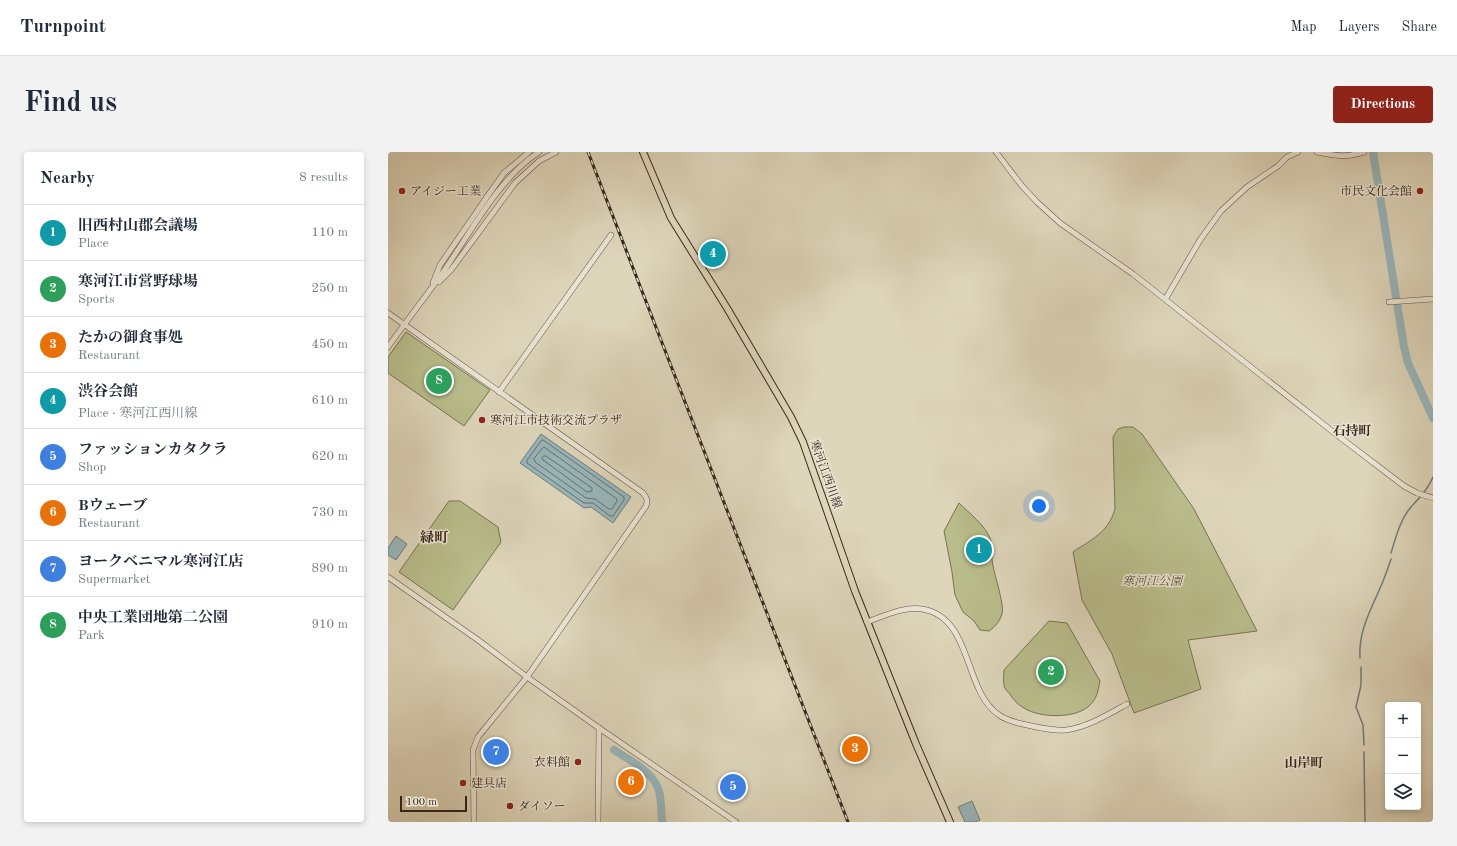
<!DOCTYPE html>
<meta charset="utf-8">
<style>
:root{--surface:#fff;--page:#f2f2f3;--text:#1f2937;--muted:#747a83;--line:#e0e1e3;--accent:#8f2418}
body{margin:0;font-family:"Old Standard TT","Noto Serif JP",serif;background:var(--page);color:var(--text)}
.controls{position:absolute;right:12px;bottom:12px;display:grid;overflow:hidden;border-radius:4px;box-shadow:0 2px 6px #0003}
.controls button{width:36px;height:36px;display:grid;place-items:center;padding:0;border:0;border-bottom:1px solid var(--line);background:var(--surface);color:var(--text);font:20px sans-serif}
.scale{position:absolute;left:12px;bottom:10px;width:67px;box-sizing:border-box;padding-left:4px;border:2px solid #38281b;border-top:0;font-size:11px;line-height:14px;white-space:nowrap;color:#38281b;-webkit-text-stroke:3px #eae4d3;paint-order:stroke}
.you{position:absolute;left:651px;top:354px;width:14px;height:14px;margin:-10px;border:3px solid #fff;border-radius:50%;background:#1a73e8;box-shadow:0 0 0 6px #1a73e833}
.badge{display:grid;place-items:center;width:26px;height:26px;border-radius:50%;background:var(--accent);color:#fff;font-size:13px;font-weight:700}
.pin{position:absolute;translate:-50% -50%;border:2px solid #fff;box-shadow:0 1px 4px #0006}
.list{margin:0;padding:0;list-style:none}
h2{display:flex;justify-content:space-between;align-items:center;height:52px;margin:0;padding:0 16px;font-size:17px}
h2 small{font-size:13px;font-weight:400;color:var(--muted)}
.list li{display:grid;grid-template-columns:26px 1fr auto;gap:12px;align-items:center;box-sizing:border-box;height:56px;padding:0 16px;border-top:1px solid var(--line)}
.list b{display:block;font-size:15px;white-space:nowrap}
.list p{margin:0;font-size:13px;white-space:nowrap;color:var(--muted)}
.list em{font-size:13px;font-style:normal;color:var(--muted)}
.icon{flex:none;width:22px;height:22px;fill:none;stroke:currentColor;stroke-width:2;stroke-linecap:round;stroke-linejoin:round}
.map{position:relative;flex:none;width:1045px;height:670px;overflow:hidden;border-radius:4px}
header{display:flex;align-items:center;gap:24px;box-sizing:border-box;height:56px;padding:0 20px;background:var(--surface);border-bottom:1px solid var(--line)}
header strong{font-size:19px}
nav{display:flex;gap:22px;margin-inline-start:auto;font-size:14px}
.intro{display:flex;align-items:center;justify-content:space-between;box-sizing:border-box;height:96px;padding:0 24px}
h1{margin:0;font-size:28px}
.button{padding:10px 18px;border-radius:4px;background:var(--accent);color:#fff;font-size:14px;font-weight:700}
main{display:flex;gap:24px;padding:0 24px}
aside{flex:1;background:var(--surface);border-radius:4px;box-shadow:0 2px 6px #0003}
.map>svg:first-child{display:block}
</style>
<header>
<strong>Turnpoint</strong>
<nav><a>Map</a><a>Layers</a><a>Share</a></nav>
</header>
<div class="intro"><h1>Find us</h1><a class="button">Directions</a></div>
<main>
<aside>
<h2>Nearby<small>8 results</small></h2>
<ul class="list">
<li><span class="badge" style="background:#0f9aa8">1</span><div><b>旧西村山郡会議場</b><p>Place</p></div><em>110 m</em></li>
<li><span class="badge" style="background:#2e9e5b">2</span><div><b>寒河江市営野球場</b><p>Sports</p></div><em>250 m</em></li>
<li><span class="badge" style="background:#e8710a">3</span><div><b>たかの御食事処</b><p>Restaurant</p></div><em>450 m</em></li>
<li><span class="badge" style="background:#0f9aa8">4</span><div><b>渋谷会館</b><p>Place · 寒河江西川線</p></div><em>610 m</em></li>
<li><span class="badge" style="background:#3f7fe0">5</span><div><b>ファッションカタクラ</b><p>Shop</p></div><em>620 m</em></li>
<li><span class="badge" style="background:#e8710a">6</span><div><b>Bウェーブ</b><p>Restaurant</p></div><em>730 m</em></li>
<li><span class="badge" style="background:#3f7fe0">7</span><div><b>ヨークベニマル寒河江店</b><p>Supermarket</p></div><em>890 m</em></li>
<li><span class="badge" style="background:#2e9e5b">8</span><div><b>中央工業団地第二公園</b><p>Park</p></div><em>910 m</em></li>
</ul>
</aside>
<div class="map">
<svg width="1045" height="670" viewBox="0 0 1045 670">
<rect width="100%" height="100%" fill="#ded6bb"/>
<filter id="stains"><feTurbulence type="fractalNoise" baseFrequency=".005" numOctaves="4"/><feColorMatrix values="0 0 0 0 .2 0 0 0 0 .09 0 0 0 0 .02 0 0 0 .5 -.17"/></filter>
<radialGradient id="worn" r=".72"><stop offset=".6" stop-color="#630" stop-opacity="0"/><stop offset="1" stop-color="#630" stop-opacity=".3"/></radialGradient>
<g fill="#b9bc8b" stroke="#787253">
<polygon points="18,180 102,238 76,274 0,221 0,205"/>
<path d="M736,275H745L754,282L806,357L869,479L800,488L813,537L746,561L724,502L694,448L685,400C704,387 720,381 727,357L725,285L730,277Z"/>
<polygon points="61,349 72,349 110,375 113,390 65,458 11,420"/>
<path d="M571,351C582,362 596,372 602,386C605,393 604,400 604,407C605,421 617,452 614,462C612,469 607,475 601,479L592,478L586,469L575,460L567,443L564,420L556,379Z"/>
<path d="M661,469L679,471L712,529C710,539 709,547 701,554C687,567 651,566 636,556C629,552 625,547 621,541C619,539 616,536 616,533C615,528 616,522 616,518Z"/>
</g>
<g fill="#98b6bb" stroke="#727d7b">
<polygon points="153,282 243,345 225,371 203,355 196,356 132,311"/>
<polygon points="8,384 19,392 8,408 0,403 0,396"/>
<polygon points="584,649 592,668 587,670 577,670 570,655"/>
</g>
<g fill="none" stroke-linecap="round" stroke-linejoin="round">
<g stroke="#686f6b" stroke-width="1">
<polygon points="155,288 236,345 236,348 225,364 222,364 205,351 196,351 139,311 139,308 153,289"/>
<polygon points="156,295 229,347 229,349 224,357 221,357 207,347 198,346 147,310 146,307"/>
<polygon points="156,304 158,304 204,336 204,339 199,340 155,308 154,306"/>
</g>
<g stroke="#727d7b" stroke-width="1.5">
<path d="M1003,401C1008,385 1012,368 1023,355C1032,345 1040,337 1045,325"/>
<path d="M972,506C970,480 983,457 993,434C997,425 1000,416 1003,407"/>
<polyline points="973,515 973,533 968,555 975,573 976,593"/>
<polyline points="976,600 977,670"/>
</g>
<g stroke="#98b6bb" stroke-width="8">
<polyline points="985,0 1016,195 1020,211 1045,266"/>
<path d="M226,598C241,608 263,618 270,636C274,647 273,659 274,670"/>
</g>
<g stroke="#625443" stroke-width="6">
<g id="minor">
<polyline points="608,0 634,34 649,50 672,71 745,122 949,283 1016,334 1029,341 1045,346"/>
<path d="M929,0C950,4 955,6 976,0"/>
<polyline points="51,130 63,118 127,31 151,9 168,0"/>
<polyline points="45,131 52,113 101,42 116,21 141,0"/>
<polyline points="778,146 812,88 833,59 859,35 890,14 899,5 910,0"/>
<polyline points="1001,150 1045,147"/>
<path d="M0,161L255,341C259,346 260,348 258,354L139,525L90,585L85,598L86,670"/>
<path d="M0,195C19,168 39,143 58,116C83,79 113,24 151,0"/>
<polyline points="111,240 223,83"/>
<polyline points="0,425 90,488 139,525 211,576 348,670"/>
<path d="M479,470C496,464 516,454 534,457C585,465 575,539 611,563C619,569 630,571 639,573C652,576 665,579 678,578C700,575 721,562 739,552"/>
<polyline points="210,670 211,576"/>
</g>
</g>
<g stroke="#38281b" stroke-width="8">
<polyline id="major" points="255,0 283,66 339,156 403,265 415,290 467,439 528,592 562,670"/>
</g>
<use href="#minor" stroke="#eae4d3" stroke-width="5"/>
<use href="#major" stroke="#ded6bb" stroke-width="6"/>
<g stroke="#38281b" stroke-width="3">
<polyline id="rail" points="200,0 460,670"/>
</g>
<use href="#rail" stroke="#eae4d3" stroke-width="1.5" stroke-dasharray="4.5" stroke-linecap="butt"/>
</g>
<g fill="#8f2418" stroke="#eae4d3" stroke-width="1.5">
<circle cx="14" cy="39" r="4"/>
<circle cx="1032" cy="39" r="4"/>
<circle cx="94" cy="268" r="4"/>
<circle cx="190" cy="610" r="4"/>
<circle cx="75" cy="631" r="4"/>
<circle cx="122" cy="654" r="4"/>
</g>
<g text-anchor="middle" stroke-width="3" stroke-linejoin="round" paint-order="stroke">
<g font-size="12" fill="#38281b" stroke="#eae4d3" text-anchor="start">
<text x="22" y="43">アイジー工業</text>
<text x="1024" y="43" text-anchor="end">市民文化会館</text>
<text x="102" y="272">寒河江市技術交流プラザ</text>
<text x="182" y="614" text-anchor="end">衣料館</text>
<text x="83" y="635">建具店</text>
<text x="130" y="658">ダイソー</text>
</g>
<g font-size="12" fill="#38281b" stroke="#eae4d3">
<text transform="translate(438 322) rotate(70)" y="4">寒河江西川線</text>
</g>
<g font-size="12" font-style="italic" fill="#584d37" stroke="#eae4d3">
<text x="764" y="433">寒河江公園</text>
</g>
<g font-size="13" font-weight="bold" fill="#38281b" stroke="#eae4d3">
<text x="964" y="283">石持町</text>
<text x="916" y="615">山岸町</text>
</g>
<g font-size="14" font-weight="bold" fill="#38281b" stroke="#eae4d3">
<text x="46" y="390">緑町</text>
</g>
</g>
<rect width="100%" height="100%" filter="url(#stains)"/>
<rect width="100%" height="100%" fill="url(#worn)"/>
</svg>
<div class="controls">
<button>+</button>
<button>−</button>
<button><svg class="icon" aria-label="layers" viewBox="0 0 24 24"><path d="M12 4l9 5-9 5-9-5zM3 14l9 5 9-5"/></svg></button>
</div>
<div class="scale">100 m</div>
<div class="you"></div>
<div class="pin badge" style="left:591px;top:398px;background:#0f9aa8">1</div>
<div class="pin badge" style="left:663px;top:520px;background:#2e9e5b">2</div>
<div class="pin badge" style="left:467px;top:597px;background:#e8710a">3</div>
<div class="pin badge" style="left:325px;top:102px;background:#0f9aa8">4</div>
<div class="pin badge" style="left:345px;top:635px;background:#3f7fe0">5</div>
<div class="pin badge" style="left:243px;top:630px;background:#e8710a">6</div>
<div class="pin badge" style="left:108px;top:600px;background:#3f7fe0">7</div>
<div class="pin badge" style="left:51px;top:229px;background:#2e9e5b">8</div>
</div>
</main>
